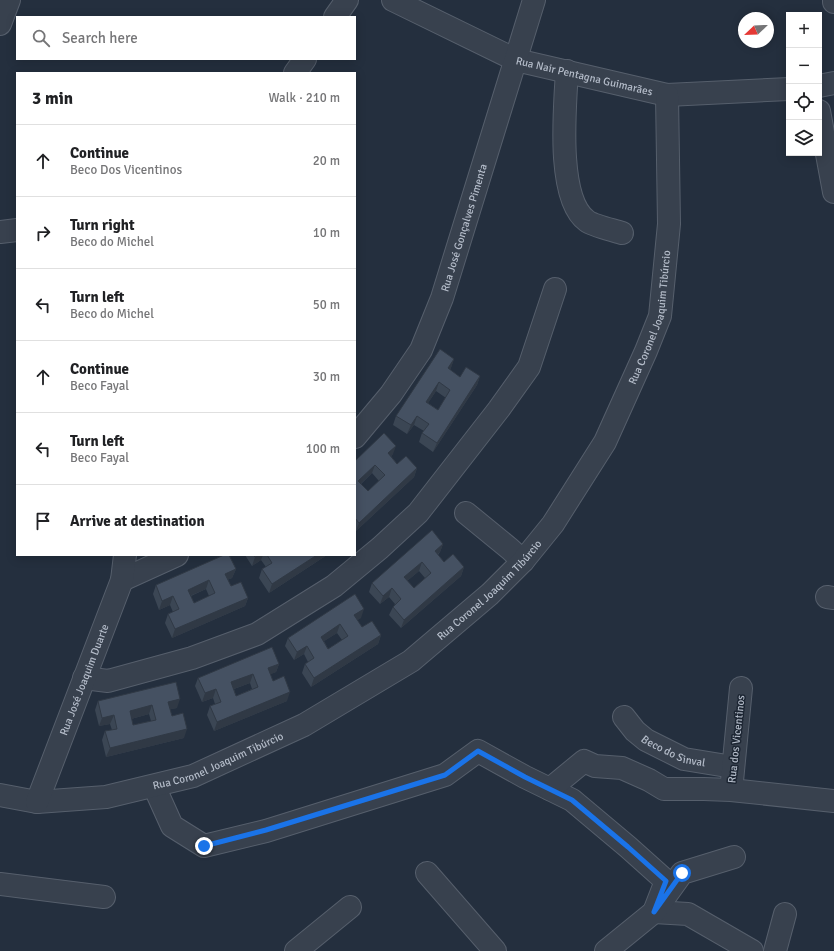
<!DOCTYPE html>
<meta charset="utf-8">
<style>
:root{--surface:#fff;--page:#f6f6f6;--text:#202124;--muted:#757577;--line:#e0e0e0}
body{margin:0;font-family:Signika,sans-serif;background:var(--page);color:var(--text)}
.controls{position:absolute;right:12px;top:12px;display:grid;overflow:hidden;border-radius:0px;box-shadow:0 2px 10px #0003}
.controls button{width:36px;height:36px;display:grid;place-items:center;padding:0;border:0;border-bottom:1px solid var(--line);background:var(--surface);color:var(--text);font:20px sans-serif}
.compass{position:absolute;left:738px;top:12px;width:36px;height:36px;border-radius:50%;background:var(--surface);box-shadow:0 2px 10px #0003;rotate:247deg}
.stop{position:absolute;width:12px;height:12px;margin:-9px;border:3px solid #1a73e8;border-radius:50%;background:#fff}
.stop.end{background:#1a73e8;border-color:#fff;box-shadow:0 1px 4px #0008}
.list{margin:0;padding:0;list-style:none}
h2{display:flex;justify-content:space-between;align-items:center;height:52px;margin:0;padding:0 16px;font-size:17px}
h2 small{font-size:13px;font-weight:400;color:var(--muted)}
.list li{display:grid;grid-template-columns:26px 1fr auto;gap:12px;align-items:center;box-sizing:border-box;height:72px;padding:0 16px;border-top:1px solid var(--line)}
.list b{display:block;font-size:15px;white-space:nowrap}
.list p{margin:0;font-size:13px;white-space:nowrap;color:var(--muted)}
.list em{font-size:13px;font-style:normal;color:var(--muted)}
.icon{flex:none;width:22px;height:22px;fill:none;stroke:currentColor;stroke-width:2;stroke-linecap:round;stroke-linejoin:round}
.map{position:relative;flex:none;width:834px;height:951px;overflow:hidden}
.search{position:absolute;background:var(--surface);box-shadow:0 2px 10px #0003;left:16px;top:16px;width:340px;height:44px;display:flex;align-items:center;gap:10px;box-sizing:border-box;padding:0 14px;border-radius:0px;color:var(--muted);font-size:15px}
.panel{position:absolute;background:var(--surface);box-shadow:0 2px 10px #0003;left:16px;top:72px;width:340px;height:484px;border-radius:0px}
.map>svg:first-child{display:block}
</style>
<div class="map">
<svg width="834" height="951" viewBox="0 0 834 951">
<rect width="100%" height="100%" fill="#242f3e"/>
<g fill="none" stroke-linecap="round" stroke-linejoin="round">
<g stroke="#565f6c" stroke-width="24">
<g id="minor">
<path id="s1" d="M393,0L516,60L667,95L789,89"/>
<polyline points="834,0 834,2"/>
<polyline points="335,17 347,0"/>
<polyline points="0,24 9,0"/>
<path d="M567,71C565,106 556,199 587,221C594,226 613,230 622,233"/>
<polyline points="295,73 305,59"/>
<polyline points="819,86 834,83"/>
<polyline points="819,111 834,192"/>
<polyline points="0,232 17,230"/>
<path id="s2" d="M355,437L391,394L421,350L442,298L534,0"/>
<polyline points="466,513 510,549 523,561"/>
<polyline points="122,580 177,555"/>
<polyline points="827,597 834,598"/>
<polyline points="84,678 108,681 192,658 257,634 334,586 380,548 418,513 499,409 529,367 555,289"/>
<path id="s3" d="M624,717L635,731L646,740L684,759L733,767"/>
<polyline points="732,781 741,688"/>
<polyline points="154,786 172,826 204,846 266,831 445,775 478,751 525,777 572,800 628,847 666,881 654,912"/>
<polyline points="550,789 584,761 595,766 622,768 649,780 664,789 704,789 731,790 834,801"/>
<path id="s4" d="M0,795L37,802L106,797L193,776L304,725L411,661L490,594L523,561L553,524L605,442L646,351L660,316L669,224L667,95"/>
<path id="s5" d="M37,802L122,580L125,555"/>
<polyline points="427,873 495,951"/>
<polyline points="0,884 104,897"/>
<polyline points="654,912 688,914 752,951"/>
<polyline points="296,951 350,907"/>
<polyline points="606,951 654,912 682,873 734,857"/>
<polyline points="775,951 785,914"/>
</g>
</g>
<use href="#minor" stroke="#38414e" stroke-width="22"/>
</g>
<g fill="#3b4654" fill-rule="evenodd">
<path d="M454,359L450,370L460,377L480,376L477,385L433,452L419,442L422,433L424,431L414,425L407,434L393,425L396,416ZM436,391L446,398L438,410L428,403Z"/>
<path d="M393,454L391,456L397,464L417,468L414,477L356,531L355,530V461ZM372,473L379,481L368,491L361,484Z"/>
<path d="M443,544L440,552L438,555L444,562L464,567L461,576L401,628L389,615L393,607L395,604L389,597L380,604L369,592L372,583ZM419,571L425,578L414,588L407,581Z"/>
<polygon points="245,555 327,555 269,593 259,578 262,569 266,567 261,560 252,566"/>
<path d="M236,569L232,578L227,580L231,586L248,598L245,606L172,638L165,623L168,614L173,612L170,605L159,610L153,594L156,585ZM206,589L209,596L194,603L191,596Z"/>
<path d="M361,618L357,620L362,627L381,635L378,644L311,687L302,673L305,664L308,662L304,654L294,660L285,646L288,638ZM337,633L342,640L328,649L324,641Z"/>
<path d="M279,664L276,672L270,674L273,681L287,701L214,731L207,715L210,706L215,704L213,698L202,702L195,686L198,678ZM250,683L252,689L236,696L234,689Z"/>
<path d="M98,701L177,708L170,709L172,716L184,738L106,757L102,740L105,731L112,730L110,724L99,726L95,710ZM149,714L151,721L133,725L131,719Z"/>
</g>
<g fill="#303945">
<polygon points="454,359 451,368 445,377 448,368"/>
<polygon points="480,376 477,385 433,452 437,443"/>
<polygon points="439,382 436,391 423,411 426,402"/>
<polygon points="417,416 414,425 407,434 411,425"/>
<polygon points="396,446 393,454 384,462 388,453"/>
<polygon points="375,465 372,473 355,489 358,481"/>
<polygon points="417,468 414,477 356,531 359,523"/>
<polygon points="443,544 440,552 431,560 435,551"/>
<polygon points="259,555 263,555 261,560 252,566 255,557"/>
<polygon points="317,555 327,555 269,593 272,584"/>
<polygon points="422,562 419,571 401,586 404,577"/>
<polygon points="464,567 461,576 401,628 404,620"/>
<polygon points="236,569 232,578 222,582 225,574"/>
<polygon points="209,580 206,589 185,598 188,590"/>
<polygon points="392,588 389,597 380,604 383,596"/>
<polygon points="173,596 170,605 159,610 162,601"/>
<polygon points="248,598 245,606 172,638 175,629"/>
<polygon points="364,609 361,618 351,624 354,615"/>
<polygon points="340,624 337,633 318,645 321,637"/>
<polygon points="381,635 378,644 311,687 314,678"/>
<polygon points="307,646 304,654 294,660 297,652"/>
<polygon points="279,664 276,672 265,677 268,668"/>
<polygon points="253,674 250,683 228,691 231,682"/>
<polygon points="216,689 213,698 202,702 205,693"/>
<polygon points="290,692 287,701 214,731 217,722"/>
<polygon points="180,699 177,708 165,710 168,702"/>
<polygon points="152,705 149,714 127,720 130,711"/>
<polygon points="114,715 110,724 99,726 102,718"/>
<polygon points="187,729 184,738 106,757 110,748"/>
</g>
<g fill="#455162" stroke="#303945" fill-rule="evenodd">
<path d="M440,349L454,359L448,368L460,377L466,367L480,376L437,443L422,433L429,424L417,416L411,425L396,416ZM439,382L450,390L438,410L426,402Z"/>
<path d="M384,433L396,446L388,453L397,464L406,456L417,468L359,523L355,518V503L356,502L355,501V461ZM375,465L385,475L368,491L358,481Z"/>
<path d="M432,530L443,544L435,551L444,562L453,554L464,567L404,620L393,607L401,599L392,588L383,596L372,583ZM422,562L431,573L414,588L404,577Z"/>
<path d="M224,555H229L236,569L225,574L231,586L241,582L248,598L175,629L168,614L179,609L173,596L162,601L156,585ZM209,580L215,593L194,603L188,590Z"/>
<polygon points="253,555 259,555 255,557"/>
<polygon points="267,555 317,555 272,584 262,569 272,563"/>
<path d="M355,594L364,609L354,615L362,627L372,621L381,635L314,678L305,664L314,658L307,646L297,652L288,638ZM340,624L348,636L328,649L321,637Z"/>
<path d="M272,647L279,664L268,668L273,681L284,676L290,692L217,722L210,706L221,702L216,689L205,693L198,678ZM253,674L258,687L236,696L231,682Z"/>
<path d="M176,682L180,699L168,702L172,716L183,713L187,729L110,748L105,731L117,729L114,715L102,718L98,701ZM152,705L156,720L133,725L130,711Z"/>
</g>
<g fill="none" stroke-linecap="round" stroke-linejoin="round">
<polyline stroke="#1a73e8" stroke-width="5" points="204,846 266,830 445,775 478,751 525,777 572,800 628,847 666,881 654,912 682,873"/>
</g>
<g text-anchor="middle" stroke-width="3" stroke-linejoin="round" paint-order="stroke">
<g font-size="11" fill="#b4bcc9" stroke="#1d2633">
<text dy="4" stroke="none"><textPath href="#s1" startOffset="207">Rua Nair Pentagna Guimarães</textPath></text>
<text dy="4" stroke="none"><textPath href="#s2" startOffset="239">Rua José Gonçalves Pimenta</textPath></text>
<text dy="4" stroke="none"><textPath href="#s4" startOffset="872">Rua Coronel Joaquim Tibúrcio</textPath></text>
<text dy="4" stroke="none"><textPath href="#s4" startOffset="549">Rua Coronel Joaquim Tibúrcio</textPath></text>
<text dy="4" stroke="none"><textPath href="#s5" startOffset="131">Rua José Joaquim Duarte</textPath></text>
<text transform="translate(736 739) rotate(-84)" y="4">Rua dos Vicentinos</text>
<text dy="4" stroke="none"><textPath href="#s3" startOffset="62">Beco do Sinval</textPath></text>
<text dy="4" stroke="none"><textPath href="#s4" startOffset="225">Rua Coronel Joaquim Tibúrcio</textPath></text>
</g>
</g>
</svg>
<div class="controls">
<button>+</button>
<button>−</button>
<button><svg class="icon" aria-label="locate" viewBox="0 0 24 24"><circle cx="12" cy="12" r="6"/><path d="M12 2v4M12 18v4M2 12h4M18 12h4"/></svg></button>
<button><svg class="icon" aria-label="layers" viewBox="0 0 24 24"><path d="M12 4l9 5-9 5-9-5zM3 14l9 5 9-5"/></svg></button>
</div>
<svg class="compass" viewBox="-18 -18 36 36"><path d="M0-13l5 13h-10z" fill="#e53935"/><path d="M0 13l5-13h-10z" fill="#757577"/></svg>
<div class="stop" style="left:682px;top:873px"></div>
<div class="stop end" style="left:204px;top:846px"></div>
<div class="search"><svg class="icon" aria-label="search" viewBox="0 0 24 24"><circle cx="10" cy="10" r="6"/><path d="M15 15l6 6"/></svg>Search here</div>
<section class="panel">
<h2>3 min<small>Walk · 210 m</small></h2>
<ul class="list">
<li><svg class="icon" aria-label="ahead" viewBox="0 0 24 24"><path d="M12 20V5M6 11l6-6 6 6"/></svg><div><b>Continue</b><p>Beco Dos Vicentinos</p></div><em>20 m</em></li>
<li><svg class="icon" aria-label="right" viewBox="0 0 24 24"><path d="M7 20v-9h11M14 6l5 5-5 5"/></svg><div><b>Turn right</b><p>Beco do Michel</p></div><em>10 m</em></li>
<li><svg class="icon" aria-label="left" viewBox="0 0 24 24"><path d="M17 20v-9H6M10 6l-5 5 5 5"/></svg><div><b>Turn left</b><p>Beco do Michel</p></div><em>50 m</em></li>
<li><svg class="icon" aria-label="ahead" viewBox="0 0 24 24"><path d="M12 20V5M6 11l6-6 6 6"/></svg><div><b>Continue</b><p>Beco Fayal</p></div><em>30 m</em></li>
<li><svg class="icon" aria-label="left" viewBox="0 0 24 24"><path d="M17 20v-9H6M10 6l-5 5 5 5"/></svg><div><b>Turn left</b><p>Beco Fayal</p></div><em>100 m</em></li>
<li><svg class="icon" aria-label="arrive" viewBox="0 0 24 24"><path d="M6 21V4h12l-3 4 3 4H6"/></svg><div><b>Arrive at destination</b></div></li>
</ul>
</section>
</div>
